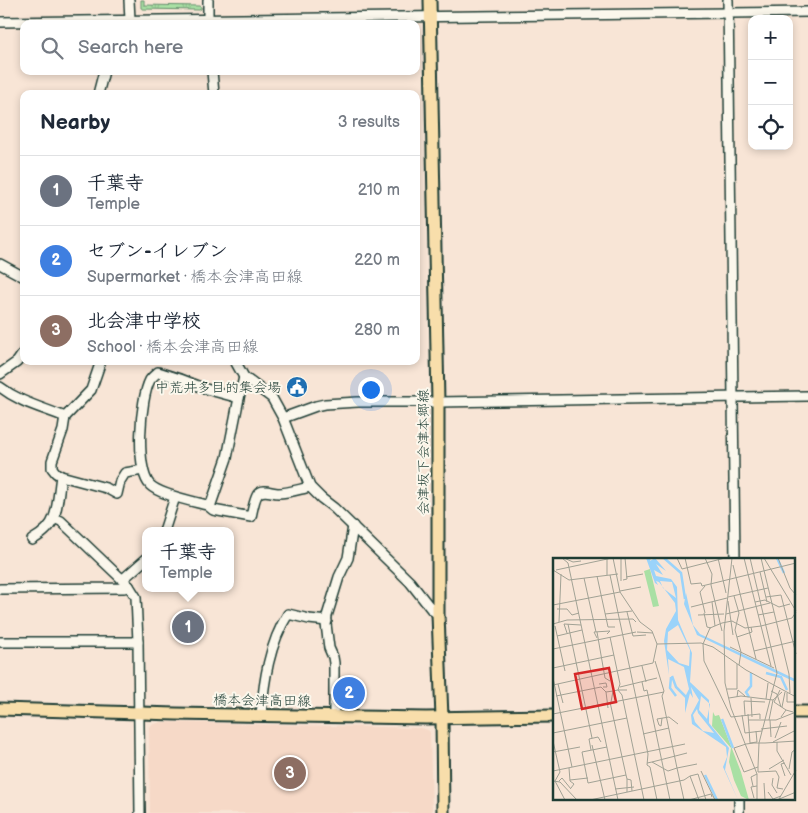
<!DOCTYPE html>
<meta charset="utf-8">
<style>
:root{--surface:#fff;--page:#f6f6f7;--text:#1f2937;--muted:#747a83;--line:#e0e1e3;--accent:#d93025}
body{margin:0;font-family:"Balsamiq Sans","Klee One",sans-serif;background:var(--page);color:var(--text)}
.controls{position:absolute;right:15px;top:15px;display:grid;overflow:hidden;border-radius:10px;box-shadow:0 2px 8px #0003}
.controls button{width:45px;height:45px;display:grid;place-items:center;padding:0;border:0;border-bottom:1px solid var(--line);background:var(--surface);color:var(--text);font:25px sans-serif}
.you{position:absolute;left:370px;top:389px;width:18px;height:18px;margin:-12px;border:4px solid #fff;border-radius:50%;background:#1a73e8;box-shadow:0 0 0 8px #1a73e833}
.badge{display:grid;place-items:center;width:32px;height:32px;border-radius:50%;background:var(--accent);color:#fff;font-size:16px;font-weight:700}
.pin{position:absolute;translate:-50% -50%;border:2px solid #fff;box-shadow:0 1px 5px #0006}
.popup{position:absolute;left:142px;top:527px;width:92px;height:65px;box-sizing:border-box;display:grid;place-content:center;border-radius:10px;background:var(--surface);filter:drop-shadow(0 1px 4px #0005);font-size:16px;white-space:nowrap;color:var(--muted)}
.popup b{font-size:19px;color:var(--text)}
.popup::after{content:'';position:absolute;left:50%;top:100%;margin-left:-10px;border:10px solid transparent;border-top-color:var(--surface)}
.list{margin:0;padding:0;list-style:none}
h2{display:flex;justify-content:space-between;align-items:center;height:65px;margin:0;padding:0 20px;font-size:21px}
h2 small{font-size:16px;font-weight:400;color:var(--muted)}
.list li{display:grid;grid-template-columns:32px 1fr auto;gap:15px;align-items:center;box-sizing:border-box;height:70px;padding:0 20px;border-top:1px solid var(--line)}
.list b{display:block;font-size:19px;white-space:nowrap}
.list p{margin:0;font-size:16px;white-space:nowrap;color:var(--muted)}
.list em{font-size:16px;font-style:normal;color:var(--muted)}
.icon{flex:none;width:28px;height:28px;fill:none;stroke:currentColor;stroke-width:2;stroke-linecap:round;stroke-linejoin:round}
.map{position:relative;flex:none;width:808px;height:813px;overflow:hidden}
.search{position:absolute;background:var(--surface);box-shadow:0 2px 8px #0003;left:20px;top:20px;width:400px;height:55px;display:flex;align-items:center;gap:12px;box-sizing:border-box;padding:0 18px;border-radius:10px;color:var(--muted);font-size:19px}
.panel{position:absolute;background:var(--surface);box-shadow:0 2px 8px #0003;left:20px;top:90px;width:400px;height:275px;border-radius:10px}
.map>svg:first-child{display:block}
</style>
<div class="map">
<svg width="808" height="813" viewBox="0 0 808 813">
<defs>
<pattern id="grass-tufts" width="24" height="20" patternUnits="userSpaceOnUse" patternTransform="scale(1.25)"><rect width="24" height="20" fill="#a9e0a4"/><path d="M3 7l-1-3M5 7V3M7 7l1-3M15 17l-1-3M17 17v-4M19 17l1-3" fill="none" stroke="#91c18e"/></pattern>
</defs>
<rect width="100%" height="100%" fill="#f8e5d6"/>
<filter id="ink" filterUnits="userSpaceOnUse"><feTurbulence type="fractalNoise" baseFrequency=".02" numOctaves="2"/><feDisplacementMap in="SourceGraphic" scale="10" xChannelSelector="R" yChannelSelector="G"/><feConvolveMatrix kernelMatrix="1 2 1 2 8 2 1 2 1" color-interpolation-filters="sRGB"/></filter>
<g filter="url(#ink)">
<polygon fill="#f6d9c7" points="161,722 421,728 428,730 430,732 432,813 150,813 149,731 151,725"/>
<polygon fill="url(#grass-tufts)" stroke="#648e6c" points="141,0 144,0 144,5 199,6 201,7 201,9 199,10 143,9 141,8"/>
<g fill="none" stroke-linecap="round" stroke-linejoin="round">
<g stroke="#1f3d34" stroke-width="12">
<g id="minor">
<polyline points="129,0 130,20"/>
<polyline points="728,0 735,559"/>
<polyline points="0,22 808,12"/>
<polyline points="208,24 208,0"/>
<polyline points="212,71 214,94"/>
<polyline points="98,94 104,71"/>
<polyline points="0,264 24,277"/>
<polyline points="235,361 244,377 272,398 283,418 316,406 325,404 358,402 438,402 808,396"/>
<polyline points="0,374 17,362 24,352"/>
<path d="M244,377L239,398L206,389L180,379L158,372C156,374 152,377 150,380C140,399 135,469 150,485C160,495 192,501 207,505L213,510L251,517C252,512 255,497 258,494C263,488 272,493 278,493C289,493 300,489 310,487"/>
<path d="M0,387C21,403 41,407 65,417"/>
<polyline points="283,418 310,487 321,498 334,508 410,582 432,610 438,614"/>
<polyline points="61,476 106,488 117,494 120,481 125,473 143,470"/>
<polyline points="210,507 227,458 239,398"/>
<polyline points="54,518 61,521 129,586 136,597 138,642 140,813"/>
<polyline points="164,531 175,497"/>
<path d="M32,540C41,535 51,527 54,517C58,507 59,488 61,476L56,473L52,468V461L63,430L65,417L91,390L101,361"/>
<polyline points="122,580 146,559"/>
<polyline points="0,589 124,588 129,586"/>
<polyline points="0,642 138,642"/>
<path d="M261,715C264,681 269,644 288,614L309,619L327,621"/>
<polyline points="334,717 334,663 333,657 329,648 326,624 327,616 339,577 348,558 353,526"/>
<polyline points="739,799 739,813"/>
</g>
</g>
<g stroke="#1f3d34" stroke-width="15">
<g id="major">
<polyline points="430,0 438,402 438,614 442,718 443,813"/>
<polyline points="0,709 176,714 426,718 554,716"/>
<polyline points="794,712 808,712"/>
</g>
</g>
<use href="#minor" stroke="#fbf7ec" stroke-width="9"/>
<use href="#major" stroke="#f8deab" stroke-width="11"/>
</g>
</g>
<defs>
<g id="civic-disc" transform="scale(1.125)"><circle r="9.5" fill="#1f6fb2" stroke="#fbf7ec"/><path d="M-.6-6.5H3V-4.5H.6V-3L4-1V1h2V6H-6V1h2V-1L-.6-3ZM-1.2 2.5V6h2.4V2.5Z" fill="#fff"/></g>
</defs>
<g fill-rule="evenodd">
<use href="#civic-disc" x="297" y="387"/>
</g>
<g text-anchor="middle" stroke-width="4" stroke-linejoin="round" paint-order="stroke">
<g font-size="14" fill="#1f3d34" stroke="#fbf7ec" text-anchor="end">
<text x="281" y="392">中荒井多目的集会場</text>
</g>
<g font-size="14" fill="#1f3d34" stroke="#fbf7ec">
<text transform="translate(423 452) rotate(-90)" y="5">会津坂下会津本郷線</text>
<text transform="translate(262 700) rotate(1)" y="5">橋本会津高田線</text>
</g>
</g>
<g transform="translate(553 558)">
<rect width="242" height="242" fill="#f8e5d6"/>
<path d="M97,11L106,48L100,49L91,13Z" fill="#a9e0a4"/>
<path d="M160,154L162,158L166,157L188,214L196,242L188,238L181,222L176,204L178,190L159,168Z" fill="#a9e0a4"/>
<path d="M93,0H98L97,3L102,0L113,13L103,6L110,17L101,12L103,18L118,21L124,29L125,62L139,95L137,124L156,142V165L176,190L172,212L185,242L170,209L174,199L173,189L139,166L138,157L146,142L138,129L140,140L137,135L132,155V139L136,131L131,109L115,101L116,117L111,83L113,71L123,53L122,45L106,24L103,23L105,27L102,25ZM107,23L119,24L123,40L110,30ZM125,67L137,92L136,108L126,105L114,92L115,74ZM148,138L157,146L154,161L146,152ZM144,151L145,155L161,175L150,173L142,164L140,157ZM133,35L140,67L147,76L242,121V124L144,77L131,46Z" fill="#9ad3fa" fill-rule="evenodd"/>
<path fill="none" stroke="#9ad3fa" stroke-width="2.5" d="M111,0L128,15L132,41M224,0L231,15M213,115L228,119L234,132M119,118L123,129L133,139M118,119L117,130L123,138M196,139L193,134L198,128V115M169,161L180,190M152,217L164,242"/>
<path fill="none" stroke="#a1a295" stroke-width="1" d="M9,0L15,5L65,242M11,0L20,4L28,3M60,0L67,34M68,0V23M124,0L129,11L172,0M132,0L138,26L148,25L149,28L243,5M152,0L159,16L158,27L169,73M165,0L173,35M179,0L171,73L172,125L178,150L204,216V242M191,0L218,108M197,0L224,115L206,185L205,209L191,214L181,190L193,186L201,185H212L243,183M208,0L236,116L237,135M211,0L243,53M225,0L237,30L243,37M54,1V17M180,7L203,101M0,12L16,22L65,16M3,12L59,0M207,14L214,44M57,17L95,196L94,207L97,209L104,242M44,18L55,69H62M73,19L90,16M31,20L43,74M70,22L74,21L72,0M152,28L147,34L152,55M67,33L88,29M228,37L243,96M181,38L186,55L182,72L188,94L186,107M175,39L215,30M213,39L228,37M175,43L180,77M159,44L162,68M202,44L212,42L226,49L237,46M0,47L67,34L87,64L99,73L104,86L148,85L160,89L193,112L243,139M138,49L174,40M4,51H14L19,57L26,55M74,54L80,78L93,77M151,55L154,69L158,70M52,56L79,53M173,56L217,45M145,57L171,56M205,57L221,54M6,64L8,16M0,66L14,62L80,61L83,64M15,66L39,180M2,68L12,113M44,74L52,120L57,123M84,74L100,75M14,75L11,66L28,67M4,78L29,72M57,79L67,126L65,132H74M184,79L199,74L198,69M44,80L41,74L57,73L54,76M150,86L151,103L178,159L207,156V161M150,86L157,70L169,65L179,63L192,70L208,68L239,60L243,54M177,89L221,110M0,91L83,74M201,93L243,83M102,103L111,133L109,138L124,210L144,206M89,108L93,124M0,110L61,97M0,120L19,209M89,124L91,133L94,132L117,242M5,126L10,145M46,126L53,125L54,129H50M0,127L100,105L104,86M67,129L104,120M174,131H184V106M227,132L221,144L233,152M60,133L65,132L69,137L91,242M218,133L224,136L228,149M53,134L60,133L58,144M234,135V144H243M3,138L48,129L53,134L55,150M184,139L185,132L192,138M176,140L188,138L220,142L229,134M198,140L199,159M213,141L215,125M57,144L73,217M229,149L232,134M0,156L111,134M195,156L197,185L204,184L203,173M189,157L192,175L209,173M192,157L191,143L212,144M228,159L233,152L240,154M109,160L108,168L106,167L104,161L116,159L125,166M195,162H223L243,154M216,162L220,142M217,162L218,179M208,171L234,168M0,175L74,160M90,176L116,170M222,180L228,164M0,183L7,214L2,223L12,242M220,184L243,172M224,184V193L238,217M39,187L52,242M54,189L29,194L35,225L73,217L74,221M38,192L36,181L45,179L48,184M0,194L27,189M99,204L134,195M94,205L99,204L115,213L124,210L131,242M232,205L228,206L232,218M205,209V214L223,213L226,219L224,230L230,231M16,210L17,223L21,226L18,230M216,211L231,202M236,211L239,194L243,191M0,213L132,186M148,213L162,242M137,218L145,216L153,242M220,220L219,227L224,235M17,222L35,220M0,223L7,224L24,242M6,223L9,220L18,231M211,225L212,242M200,228L198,219L204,216M62,231L81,229M74,234V221L78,222L79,233M215,234L220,241L228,238M201,240L198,229L204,228M226,241L243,212M37,242L131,222L137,218L146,242M136,242L158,236L159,239M224,242L243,234"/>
<path fill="#d62828" fill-opacity="0.15" stroke="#d62828" stroke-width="2.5" d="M56,110L63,144L29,151L22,116Z"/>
<rect width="242" height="242" fill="none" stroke="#1f3d34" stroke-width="2.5"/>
</g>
</svg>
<div class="controls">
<button>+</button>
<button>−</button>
<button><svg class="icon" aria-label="locate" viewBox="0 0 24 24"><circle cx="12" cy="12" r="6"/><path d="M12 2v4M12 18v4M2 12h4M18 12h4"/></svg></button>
</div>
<div class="you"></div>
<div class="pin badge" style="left:188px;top:627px;background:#6b7280">1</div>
<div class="popup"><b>千葉寺</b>Temple</div>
<div class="pin badge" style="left:349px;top:693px;background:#3f7fe0">2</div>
<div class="pin badge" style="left:290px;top:773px;background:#8d6e63">3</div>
<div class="search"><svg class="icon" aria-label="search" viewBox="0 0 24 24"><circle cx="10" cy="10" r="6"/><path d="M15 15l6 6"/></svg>Search here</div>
<section class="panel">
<h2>Nearby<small>3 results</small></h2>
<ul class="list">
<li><span class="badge" style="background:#6b7280">1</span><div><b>千葉寺</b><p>Temple</p></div><em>210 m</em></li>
<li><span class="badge" style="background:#3f7fe0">2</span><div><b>セブン-イレブン</b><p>Supermarket · 橋本会津高田線</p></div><em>220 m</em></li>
<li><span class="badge" style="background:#8d6e63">3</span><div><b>北会津中学校</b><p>School · 橋本会津高田線</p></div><em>280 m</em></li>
</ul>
</section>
</div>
